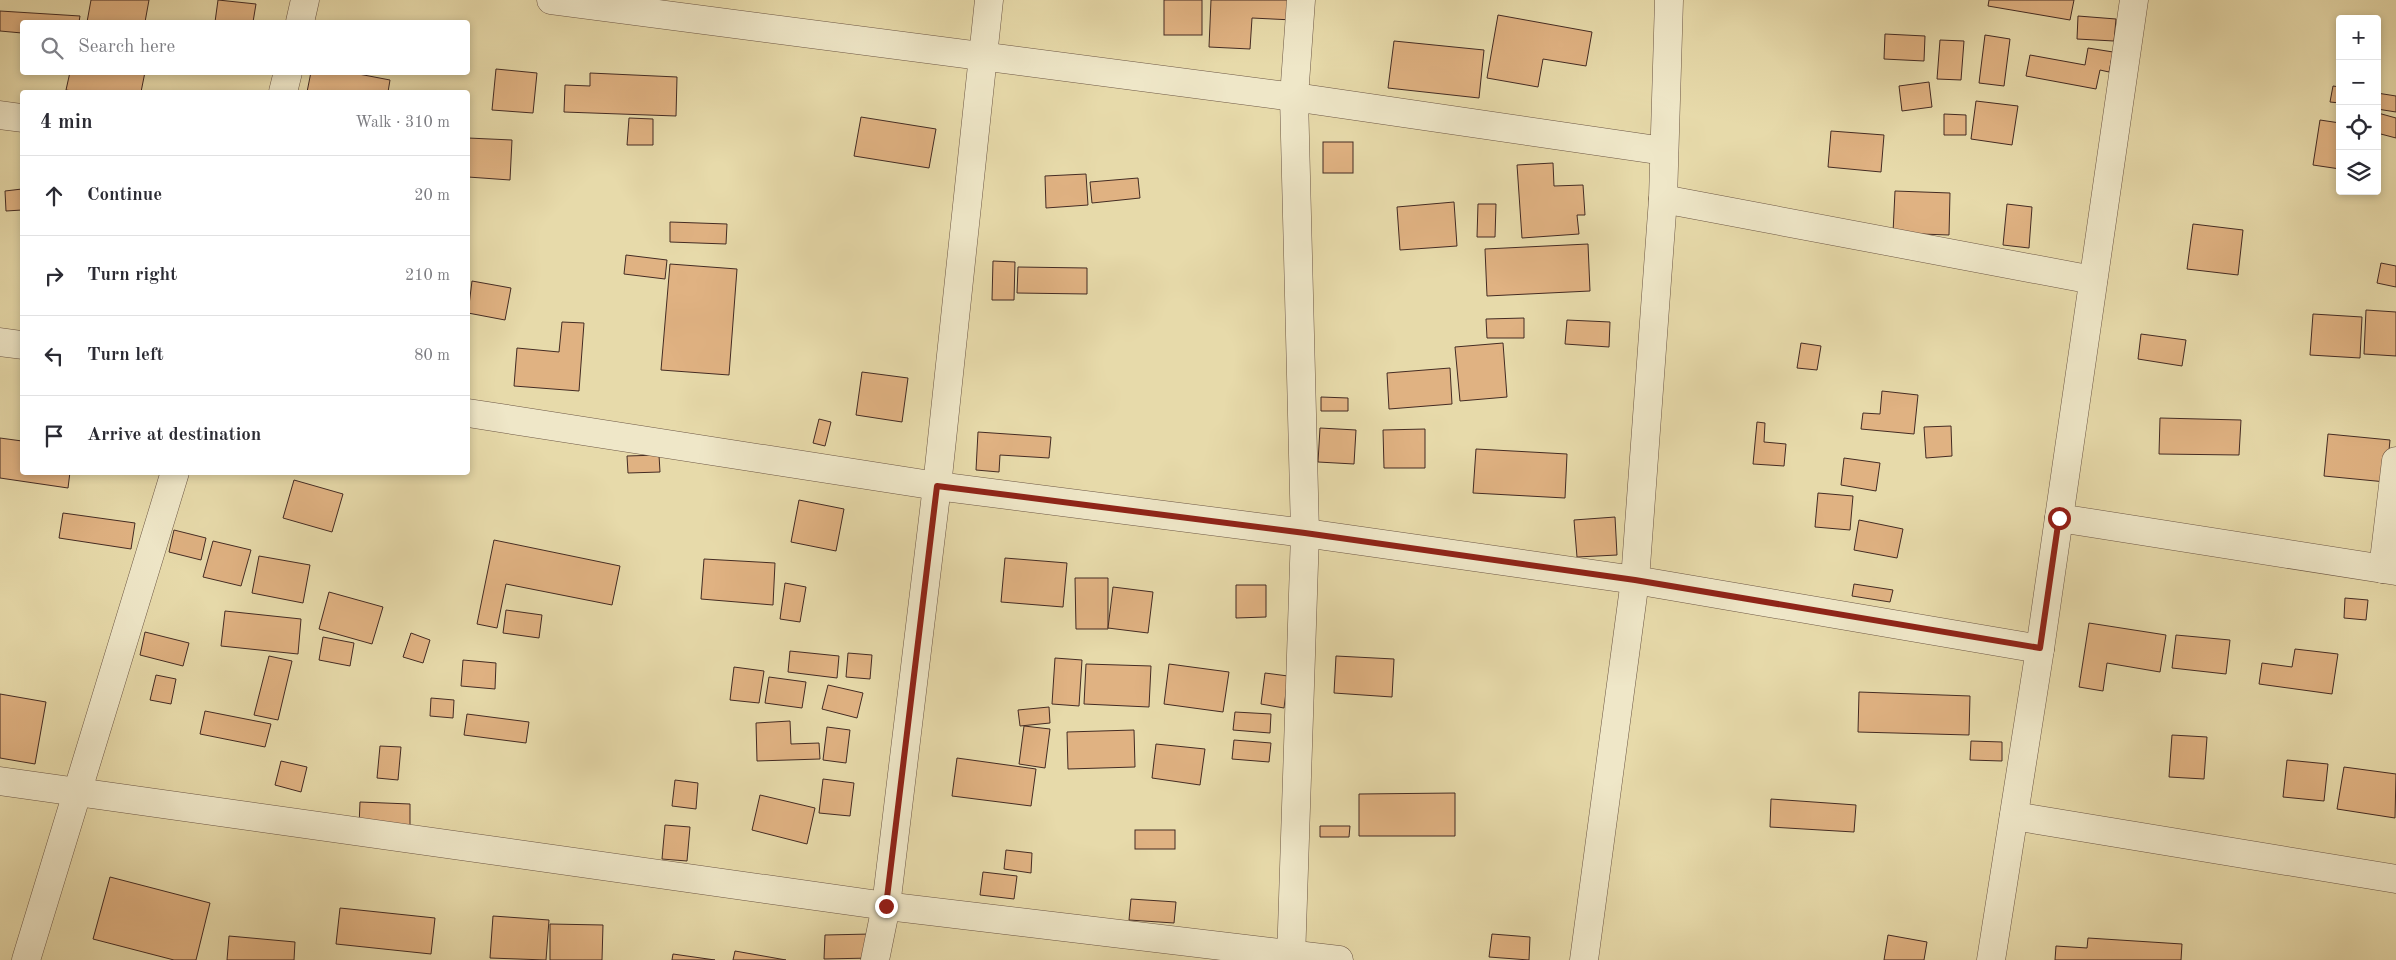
<!DOCTYPE html>
<meta charset="utf-8">
<style>
:root{--surface:#fff;--page:#f2f2f3;--text:#2b2b33;--muted:#7c7c81;--line:#e1e1e2}
body{margin:0;font-family:"Old Standard TT",serif;background:var(--page);color:var(--text)}
.controls{position:absolute;right:15px;top:15px;display:grid;overflow:hidden;border-radius:5px;box-shadow:0 2px 8px #0003}
.controls button{width:45px;height:45px;display:grid;place-items:center;padding:0;border:0;border-bottom:1px solid var(--line);background:var(--surface);color:var(--text);font:25px sans-serif}
.stop{position:absolute;width:15px;height:15px;margin:-11px;border:4px solid #8f2418;border-radius:50%;background:#fff}
.stop.end{background:#8f2418;border-color:#fff;box-shadow:0 1px 5px #0008}
.list{margin:0;padding:0;list-style:none}
h2{display:flex;justify-content:space-between;align-items:center;height:65px;margin:0;padding:0 20px;font-size:21px}
h2 small{font-size:16px;font-weight:400;color:var(--muted)}
.list li{display:grid;grid-template-columns:32px 1fr auto;gap:15px;align-items:center;box-sizing:border-box;height:80px;padding:0 20px;border-top:1px solid var(--line)}
.list b{display:block;font-size:19px;white-space:nowrap}
.list em{font-size:16px;font-style:normal;color:var(--muted)}
.icon{flex:none;width:28px;height:28px;fill:none;stroke:currentColor;stroke-width:2;stroke-linecap:round;stroke-linejoin:round}
.map{position:relative;flex:none;width:2396px;height:960px;overflow:hidden}
.search{position:absolute;background:var(--surface);box-shadow:0 2px 8px #0003;left:20px;top:20px;width:450px;height:55px;display:flex;align-items:center;gap:12px;box-sizing:border-box;padding:0 18px;border-radius:5px;color:var(--muted);font-size:19px}
.panel{position:absolute;background:var(--surface);box-shadow:0 2px 8px #0003;left:20px;top:90px;width:450px;height:385px;border-radius:5px}
.map>svg:first-child{display:block}
</style>
<div class="map">
<svg width="2396" height="960" viewBox="0 0 2396 960">
<rect width="100%" height="100%" fill="#e7daaa"/>
<filter id="stains"><feTurbulence type="fractalNoise" baseFrequency=".004" numOctaves="4"/><feColorMatrix values="0 0 0 0 .2 0 0 0 0 .09 0 0 0 0 .02 0 0 0 .5 -.17"/></filter>
<radialGradient id="worn" r=".72"><stop offset=".6" stop-color="#630" stop-opacity="0"/><stop offset="1" stop-color="#630" stop-opacity=".3"/></radialGradient>
<g fill="#e0b282" stroke="#442b23">
<polygon points="91,0 149,0 145,22 87,22"/>
<polygon points="218,0 256,4 253,22 215,22"/>
<rect x="1164" y="0" width="38" height="35"/>
<polygon points="1211,0 1294,0 1293,20 1252,18 1250,49 1209,47"/>
<polygon points="1989,0 2074,0 2070,20 1988,6"/>
<polygon points="0,11 80,16 79,22 22,22 22,33 0,31"/>
<polygon points="1498,15 1592,32 1586,66 1543,59 1538,87 1487,78"/>
<polygon points="2078,16 2116,19 2114,41 2077,39"/>
<polygon points="1885,34 1925,36 1924,61 1884,59"/>
<polygon points="1985,35 2010,39 2004,86 1979,83"/>
<polygon points="1940,40 1964,41 1961,80 1937,79"/>
<polygon points="1394,41 1484,50 1479,98 1388,88"/>
<polygon points="2088,48 2113,52 2109,72 2100,70 2096,89 2026,76 2030,55 2085,65"/>
<polygon points="496,69 537,73 533,113 492,110"/>
<polygon points="70,72 145,72 141,92 78,92 66,90"/>
<polygon points="311,72 348,72 390,80 388,92 307,92"/>
<polygon points="590,73 677,77 676,116 564,112 565,85 590,86"/>
<polygon points="1929,82 1932,107 1902,111 1899,86"/>
<polygon points="2333,86 2340,87 2340,103 2330,102"/>
<polygon points="2377,93 2396,96 2396,112 2377,109"/>
<polygon points="1976,101 2018,106 2012,145 1971,139"/>
<polygon points="2378,113 2396,118 2396,138 2377,133"/>
<polygon points="1944,114 1966,115 1966,135 1944,135"/>
<polygon points="861,117 936,129 929,168 854,156"/>
<polygon points="629,118 653,119 653,145 627,145"/>
<polygon points="2320,120 2340,123 2340,169 2313,165"/>
<polygon points="1831,131 1884,135 1881,172 1828,167"/>
<polygon points="468,138 512,140 510,180 468,177"/>
<rect x="1323" y="142" width="30" height="31"/>
<polygon points="1553,163 1554,186 1583,185 1585,215 1577,215 1579,234 1522,238 1517,165"/>
<polygon points="1086,174 1088,205 1046,208 1045,176"/>
<polygon points="1138,178 1140,198 1092,203 1090,182"/>
<polygon points="22,189 22,210 6,211 5,191"/>
<polygon points="1895,191 1950,193 1949,235 1893,233"/>
<polygon points="1454,202 1457,246 1400,250 1397,207"/>
<polygon points="1478,204 1496,204 1495,237 1477,237"/>
<polygon points="2007,204 2032,207 2029,248 2003,245"/>
<polygon points="670,222 727,224 726,244 670,242"/>
<polygon points="2193,224 2243,230 2238,275 2187,269"/>
<polygon points="1588,244 1590,291 1487,296 1485,249"/>
<polygon points="626,255 667,260 665,279 624,274"/>
<polygon points="993,261 1015,262 1014,300 992,300"/>
<polygon points="2381,263 2396,266 2396,287 2377,283"/>
<polygon points="670,264 737,269 729,375 661,370"/>
<polygon points="1018,267 1087,268 1087,294 1017,293"/>
<polygon points="472,281 511,288 505,320 468,313"/>
<polygon points="2366,310 2396,312 2396,356 2364,354"/>
<polygon points="2313,314 2362,317 2360,358 2310,355"/>
<polygon points="1524,318 1524,338 1487,338 1486,319"/>
<polygon points="1567,320 1610,322 1609,347 1565,344"/>
<polygon points="562,322 584,323 579,391 514,386 517,348 559,352"/>
<polygon points="2141,334 2186,340 2182,366 2138,359"/>
<polygon points="1503,343 1507,397 1460,401 1455,347"/>
<polygon points="1801,343 1821,346 1817,370 1797,368"/>
<polygon points="1450,368 1452,404 1389,409 1387,373"/>
<polygon points="862,372 908,378 902,422 856,415"/>
<polygon points="1882,391 1918,395 1914,434 1861,429 1863,413 1880,414"/>
<polygon points="1321,397 1348,398 1348,411 1321,411"/>
<polygon points="2160,418 2241,420 2239,455 2159,454"/>
<polygon points="819,419 831,422 825,446 813,443"/>
<polygon points="1757,422 1765,423 1764,442 1786,444 1784,466 1753,464"/>
<polygon points="1951,426 1952,456 1926,458 1924,427"/>
<polygon points="1320,428 1356,430 1354,464 1318,462"/>
<polygon points="1425,429 1425,468 1384,468 1383,430"/>
<polygon points="978,432 1051,437 1049,458 1000,455 999,472 976,470"/>
<polygon points="2328,434 2390,440 2386,482 2324,476"/>
<polygon points="0,438 22,441 22,472 70,472 68,488 0,478"/>
<polygon points="1476,449 1567,454 1565,498 1473,493"/>
<polygon points="659,455 660,472 628,473 627,456"/>
<polygon points="1844,458 1880,463 1876,491 1841,485"/>
<polygon points="294,480 343,494 332,532 283,518"/>
<polygon points="1818,493 1853,496 1850,530 1815,527"/>
<polygon points="799,500 844,509 836,551 791,542"/>
<polygon points="63,513 135,523 131,549 59,538"/>
<polygon points="1615,517 1617,555 1577,557 1574,520"/>
<polygon points="1859,520 1903,529 1897,558 1854,550"/>
<polygon points="174,530 206,538 201,560 169,552"/>
<polygon points="494,540 620,566 612,605 506,584 497,628 477,624"/>
<polygon points="213,541 251,550 241,586 203,577"/>
<polygon points="259,556 310,565 303,603 252,593"/>
<polygon points="1005,558 1067,563 1063,607 1001,602"/>
<polygon points="704,559 775,563 773,605 701,599"/>
<polygon points="1075,578 1108,578 1108,629 1076,629"/>
<polygon points="785,583 806,587 800,622 780,619"/>
<polygon points="1854,584 1893,590 1890,602 1852,596"/>
<polygon points="1236,585 1266,585 1266,617 1236,618"/>
<polygon points="1113,587 1153,592 1148,633 1108,628"/>
<polygon points="329,592 383,607 372,644 319,629"/>
<polygon points="2345,598 2368,600 2366,620 2344,618"/>
<polygon points="506,610 542,615 539,638 503,633"/>
<polygon points="225,611 301,619 298,654 221,646"/>
<polygon points="2089,623 2166,635 2160,672 2107,663 2103,691 2079,687"/>
<polygon points="145,632 189,643 183,666 140,655"/>
<polygon points="411,633 430,640 423,663 403,657"/>
<polygon points="2176,635 2230,640 2226,674 2172,668"/>
<polygon points="323,637 354,643 350,666 319,660"/>
<polygon points="2295,649 2338,654 2332,694 2259,684 2262,663 2292,667"/>
<polygon points="790,651 839,656 837,678 788,672"/>
<polygon points="848,653 872,655 870,679 846,677"/>
<polygon points="269,656 292,661 278,720 254,715"/>
<polygon points="1336,656 1394,659 1392,697 1334,693"/>
<polygon points="1055,658 1082,660 1079,706 1052,704"/>
<polygon points="463,660 496,663 495,689 461,686"/>
<polygon points="1086,664 1151,666 1149,707 1084,704"/>
<polygon points="1169,664 1229,672 1223,712 1164,704"/>
<polygon points="734,667 764,671 759,703 730,700"/>
<polygon points="1265,673 1288,676 1284,708 1261,704"/>
<polygon points="156,675 176,679 171,704 150,700"/>
<polygon points="769,677 806,682 802,708 765,703"/>
<polygon points="828,685 863,693 857,718 822,709"/>
<polygon points="1859,692 1970,696 1969,735 1858,732"/>
<polygon points="0,694 46,702 35,764 0,758"/>
<polygon points="431,698 454,700 453,718 430,716"/>
<polygon points="1049,707 1050,723 1020,726 1018,710"/>
<polygon points="205,711 271,724 265,747 200,734"/>
<polygon points="1235,712 1271,714 1270,733 1233,730"/>
<polygon points="467,714 529,722 526,743 464,735"/>
<polygon points="790,721 791,744 819,743 820,759 757,761 756,723"/>
<polygon points="1024,726 1050,729 1045,768 1019,764"/>
<polygon points="827,727 850,730 846,763 823,760"/>
<polygon points="1134,730 1135,767 1068,769 1067,732"/>
<polygon points="2172,735 2207,737 2204,779 2169,777"/>
<polygon points="1234,740 1271,743 1269,762 1232,759"/>
<polygon points="1971,741 2002,742 2002,761 1970,760"/>
<polygon points="1156,744 1205,749 1200,785 1152,778"/>
<polygon points="380,746 401,747 398,780 377,778"/>
<polygon points="957,758 1036,769 1031,806 952,796"/>
<polygon points="2287,760 2328,764 2324,801 2283,797"/>
<polygon points="281,761 307,767 301,792 275,785"/>
<polygon points="2344,767 2396,774 2395,818 2337,809"/>
<polygon points="823,779 854,783 850,816 819,813"/>
<polygon points="675,780 698,783 696,809 672,806"/>
<polygon points="1455,793 1455,836 1359,836 1359,794"/>
<polygon points="760,795 815,808 807,844 752,830"/>
<polygon points="1771,799 1856,805 1854,832 1770,827"/>
<polygon points="360,802 410,804 410,827 359,826"/>
<polygon points="665,825 690,827 687,861 662,859"/>
<polygon points="1320,826 1350,826 1349,837 1320,837"/>
<rect x="1135" y="830" width="40" height="19"/>
<polygon points="1006,850 1032,853 1031,873 1004,869"/>
<polygon points="983,872 1017,876 1014,899 980,895"/>
<polygon points="110,877 210,903 196,960 174,960 93,939"/>
<polygon points="1131,899 1176,902 1174,923 1129,920"/>
<polygon points="340,908 435,918 431,954 336,944"/>
<polygon points="493,916 549,920 546,960 490,958"/>
<polygon points="550,924 603,925 602,960 550,960"/>
<polygon points="871,934 871,958 824,959 825,935"/>
<polygon points="1492,934 1530,937 1529,960 1489,957"/>
<polygon points="1888,935 1927,942 1924,960 1884,960"/>
<polygon points="229,936 295,942 294,960 227,960"/>
<polygon points="2088,938 2182,944 2181,960 2055,960 2056,946 2087,948"/>
<polygon points="735,951 786,960 733,960"/>
<polygon points="673,954 715,960 672,960"/>
</g>
<g fill="none" stroke-linecap="round" stroke-linejoin="round">
<g stroke="#6d5745" stroke-width="29">
<g id="minor">
<polyline points="551,0 1294,97 1664,151"/>
<polyline points="300,22 305,0"/>
<polyline points="283,92 288,72"/>
<polyline points="0,115 22,118"/>
<polyline points="1663,199 2093,280"/>
<polyline points="0,342 22,345"/>
<polyline points="468,413 937,486 1305,533 1635,580 2040,649"/>
<polyline points="2059,518 2396,571"/>
<polyline points="2383,569 2396,461"/>
<polyline points="0,781 886,906 1339,960"/>
<polyline points="2014,816 2396,879"/>
<polyline points="26,960 175,472"/>
<polyline points="875,960 886,906 937,486 989,0"/>
<polyline points="1291,960 1305,533 1294,97 1301,0"/>
<polyline points="1584,960 1635,580 1663,199 1669,0"/>
<polyline points="1991,960 2040,649 2134,0"/>
</g>
</g>
<use href="#minor" stroke="#efe7c8" stroke-width="28"/>
</g>
<g fill="none" stroke-linecap="round" stroke-linejoin="round">
<polyline stroke="#8f2418" stroke-width="6" points="886,906 937,486 1305,533 1635,580 2040,648 2059,518"/>
</g>
<rect width="100%" height="100%" filter="url(#stains)"/>
<rect width="100%" height="100%" fill="url(#worn)"/>
</svg>
<div class="controls">
<button>+</button>
<button>−</button>
<button><svg class="icon" aria-label="locate" viewBox="0 0 24 24"><circle cx="12" cy="12" r="6"/><path d="M12 2v4M12 18v4M2 12h4M18 12h4"/></svg></button>
<button><svg class="icon" aria-label="layers" viewBox="0 0 24 24"><path d="M12 4l9 5-9 5-9-5zM3 14l9 5 9-5"/></svg></button>
</div>
<div class="stop" style="left:2059px;top:518px"></div>
<div class="stop end" style="left:886px;top:906px"></div>
<div class="search"><svg class="icon" aria-label="search" viewBox="0 0 24 24"><circle cx="10" cy="10" r="6"/><path d="M15 15l6 6"/></svg>Search here</div>
<section class="panel">
<h2>4 min<small>Walk · 310 m</small></h2>
<ul class="list">
<li><svg class="icon" aria-label="ahead" viewBox="0 0 24 24"><path d="M12 20V5M6 11l6-6 6 6"/></svg><div><b>Continue</b></div><em>20 m</em></li>
<li><svg class="icon" aria-label="right" viewBox="0 0 24 24"><path d="M7 20v-9h11M14 6l5 5-5 5"/></svg><div><b>Turn right</b></div><em>210 m</em></li>
<li><svg class="icon" aria-label="left" viewBox="0 0 24 24"><path d="M17 20v-9H6M10 6l-5 5 5 5"/></svg><div><b>Turn left</b></div><em>80 m</em></li>
<li><svg class="icon" aria-label="arrive" viewBox="0 0 24 24"><path d="M6 21V4h12l-3 4 3 4H6"/></svg><div><b>Arrive at destination</b></div></li>
</ul>
</section>
</div>
